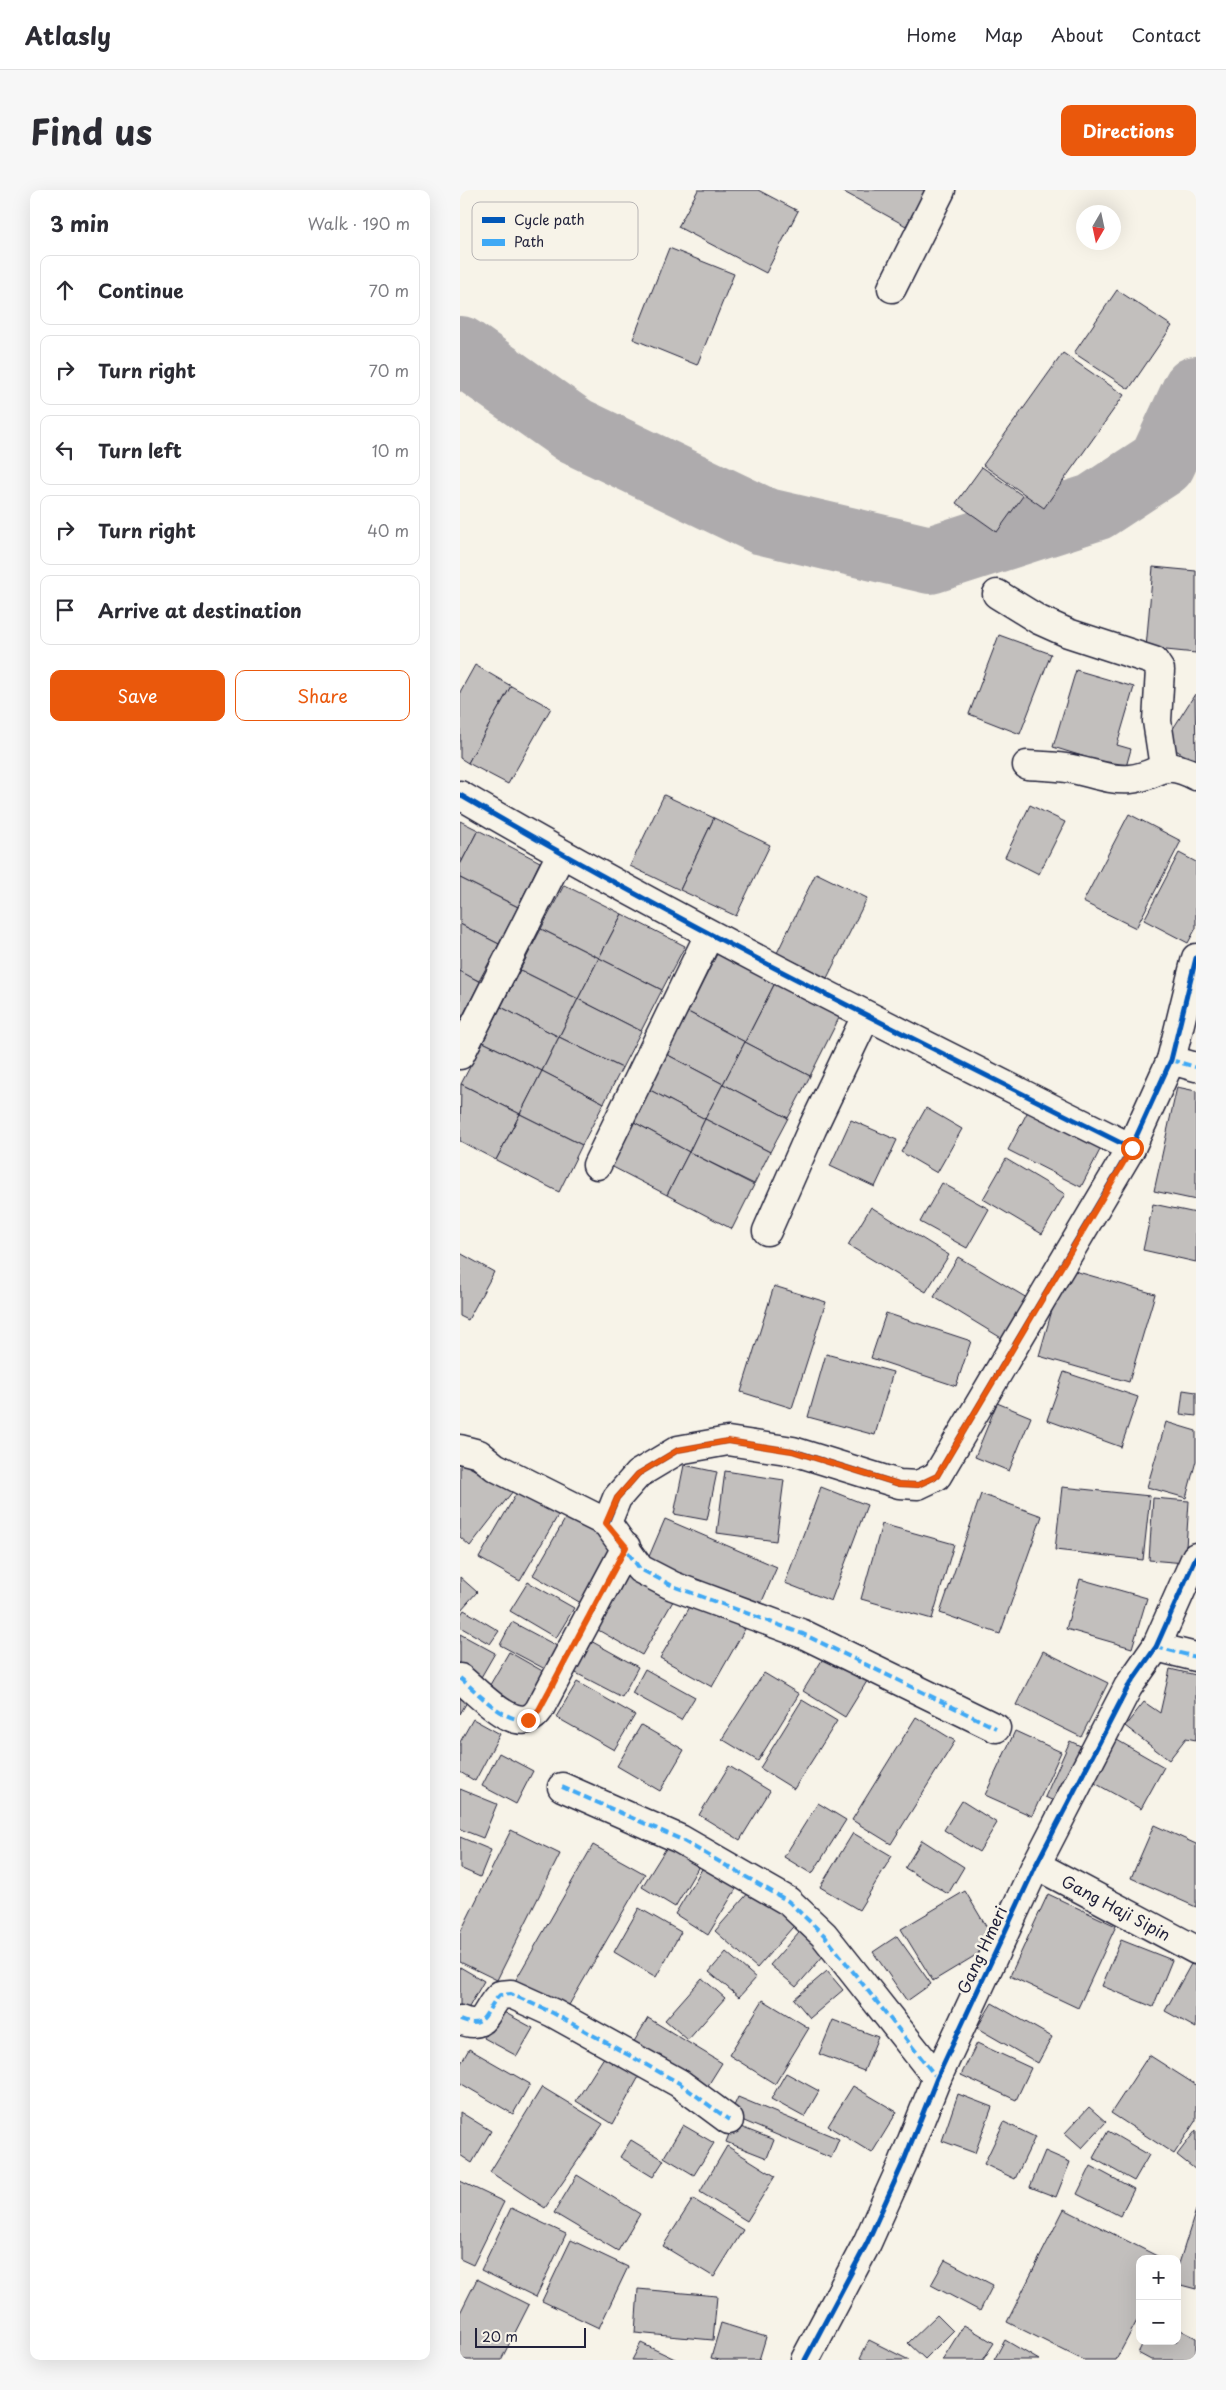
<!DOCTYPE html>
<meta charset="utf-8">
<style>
:root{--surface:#fff;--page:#f7f7f7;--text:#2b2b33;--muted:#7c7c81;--line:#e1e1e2;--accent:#ea580c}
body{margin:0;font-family:"Playpen Sans",sans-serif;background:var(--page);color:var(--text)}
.controls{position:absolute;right:15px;bottom:15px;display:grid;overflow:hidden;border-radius:10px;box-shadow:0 5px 20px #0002}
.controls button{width:45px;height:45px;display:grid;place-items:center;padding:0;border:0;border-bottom:1px solid var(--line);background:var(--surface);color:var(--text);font:25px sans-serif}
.compass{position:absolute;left:616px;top:15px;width:45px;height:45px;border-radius:50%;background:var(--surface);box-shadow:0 5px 20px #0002;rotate:189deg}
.scale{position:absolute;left:15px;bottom:12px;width:111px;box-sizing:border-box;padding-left:5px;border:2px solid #22223b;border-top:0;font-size:14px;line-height:18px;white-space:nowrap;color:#22223b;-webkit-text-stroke:4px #f7f3e8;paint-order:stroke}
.stop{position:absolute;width:15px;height:15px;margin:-11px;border:4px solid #ea580c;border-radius:50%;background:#fff}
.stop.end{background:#ea580c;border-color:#fff;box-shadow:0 1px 5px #0008}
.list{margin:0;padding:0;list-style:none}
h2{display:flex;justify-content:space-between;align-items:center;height:65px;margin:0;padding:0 20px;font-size:21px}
h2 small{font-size:16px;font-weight:400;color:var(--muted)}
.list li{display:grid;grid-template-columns:32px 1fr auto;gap:15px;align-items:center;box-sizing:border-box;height:70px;margin:0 10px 10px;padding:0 10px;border:1px solid var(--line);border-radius:10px}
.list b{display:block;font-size:19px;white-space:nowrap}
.list em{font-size:16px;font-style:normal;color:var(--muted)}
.actions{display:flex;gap:10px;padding:15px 20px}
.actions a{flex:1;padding:11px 0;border:1px solid var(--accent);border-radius:10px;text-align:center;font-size:18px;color:var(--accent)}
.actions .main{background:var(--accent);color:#fff}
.icon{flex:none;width:28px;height:28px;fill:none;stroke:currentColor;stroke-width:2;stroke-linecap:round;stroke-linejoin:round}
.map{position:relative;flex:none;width:736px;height:2170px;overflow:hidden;border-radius:10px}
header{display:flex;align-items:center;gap:30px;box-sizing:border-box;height:70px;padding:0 25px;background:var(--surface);border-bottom:1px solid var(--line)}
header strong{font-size:24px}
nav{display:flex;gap:28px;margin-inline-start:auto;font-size:18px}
.intro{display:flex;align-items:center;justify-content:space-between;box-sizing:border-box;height:120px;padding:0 30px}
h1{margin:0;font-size:35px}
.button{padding:12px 22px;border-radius:10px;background:var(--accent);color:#fff;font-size:18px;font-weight:700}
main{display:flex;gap:30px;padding:0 30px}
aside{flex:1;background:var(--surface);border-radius:10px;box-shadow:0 5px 20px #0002}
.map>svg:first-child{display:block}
</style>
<header>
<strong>Atlasly</strong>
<nav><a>Home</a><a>Map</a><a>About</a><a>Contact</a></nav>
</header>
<div class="intro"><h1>Find us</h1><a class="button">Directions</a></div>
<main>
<aside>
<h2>3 min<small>Walk · 190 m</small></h2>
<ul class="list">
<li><svg class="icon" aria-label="ahead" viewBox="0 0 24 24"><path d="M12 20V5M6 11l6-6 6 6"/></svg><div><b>Continue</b></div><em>70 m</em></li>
<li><svg class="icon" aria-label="right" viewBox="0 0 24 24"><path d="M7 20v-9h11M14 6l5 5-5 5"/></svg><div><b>Turn right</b></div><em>70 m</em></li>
<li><svg class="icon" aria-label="left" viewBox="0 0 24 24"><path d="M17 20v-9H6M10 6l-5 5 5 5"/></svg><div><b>Turn left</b></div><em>10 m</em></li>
<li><svg class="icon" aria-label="right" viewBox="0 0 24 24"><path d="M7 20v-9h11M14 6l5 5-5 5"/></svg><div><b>Turn right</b></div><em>40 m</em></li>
<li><svg class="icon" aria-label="arrive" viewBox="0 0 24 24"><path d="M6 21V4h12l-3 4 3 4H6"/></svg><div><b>Arrive at destination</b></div></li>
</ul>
<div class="actions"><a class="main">Save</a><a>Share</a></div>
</aside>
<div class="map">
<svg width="736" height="2170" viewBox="0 0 736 2170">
<rect width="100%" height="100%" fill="#f7f3e8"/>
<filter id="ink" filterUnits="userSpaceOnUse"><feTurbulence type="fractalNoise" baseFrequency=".02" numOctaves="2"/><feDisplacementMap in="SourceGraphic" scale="10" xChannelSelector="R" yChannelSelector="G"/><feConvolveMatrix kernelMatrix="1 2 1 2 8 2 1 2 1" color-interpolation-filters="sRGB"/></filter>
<g filter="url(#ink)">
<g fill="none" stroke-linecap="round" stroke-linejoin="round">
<polyline stroke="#aeabad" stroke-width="68" points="0,160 115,241 303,331 470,370 635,317 702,273 736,200"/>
</g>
<g fill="#c2bfbd" stroke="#22223b">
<polygon points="238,0 298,0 338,21 306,83 218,37"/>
<polygon points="385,0 466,0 446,36 384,2"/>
<polygon points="209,58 274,84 237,175 173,149"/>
<polygon points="657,100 712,136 669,199 614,163"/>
<polygon points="603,163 664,205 584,318 523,275"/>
<polygon points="522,277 563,306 537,342 496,313"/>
<polygon points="693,377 736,381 736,463 686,458"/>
<polygon points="539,445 591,464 560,544 509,524"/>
<polygon points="15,475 51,496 8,573 0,568 0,502"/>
<polygon points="616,480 674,497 657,555 671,559 664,584 644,578 645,573 593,557"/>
<polygon points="51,496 91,518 48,594 8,573"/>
<polygon points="735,504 736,568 734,571 704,553"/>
<polygon points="204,605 254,628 220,700 170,676"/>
<polygon points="570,615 605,632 579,684 545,667"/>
<polygon points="669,624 721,651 676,738 623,712"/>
<polygon points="254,628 310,655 276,726 220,700"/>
<polygon points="0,631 18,640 0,675"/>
<polygon points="18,640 80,672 58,717 0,688 0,675"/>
<polygon points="719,663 736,672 736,738 728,753 684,730"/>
<polygon points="356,683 407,708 367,788 317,763"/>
<polygon points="0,688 58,717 39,754 0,734"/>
<polygon points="104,695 162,724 139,768 81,739"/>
<polygon points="162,724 225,756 202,800 139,768"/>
<polygon points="0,734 39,754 19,791 0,782"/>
<polygon points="81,739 139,768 118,809 60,780"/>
<polygon points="258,762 315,793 285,852 228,822"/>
<polygon points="139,768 202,800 181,841 118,809"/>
<polygon points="60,780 118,809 99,847 41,817"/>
<polygon points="0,781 20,792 1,829 0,829"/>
<polygon points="315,793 380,826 350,886 285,852"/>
<polygon points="118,809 181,841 162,878 99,847"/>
<polygon points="41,817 99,847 82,881 23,852"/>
<polygon points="228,822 285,852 263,894 206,864"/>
<polygon points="99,847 162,878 144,913 82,881"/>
<polygon points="23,852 82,881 60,924 1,894"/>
<polygon points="285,852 350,886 328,928 263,894"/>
<polygon points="206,864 263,894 245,929 188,899"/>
<polygon points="82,881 144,913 122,955 60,924"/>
<polygon points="1,894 60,924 36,970 0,951"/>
<polygon points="263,894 328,928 310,962 245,929"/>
<polygon points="717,897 736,901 736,1010 694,1001"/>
<polygon points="188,899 245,929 229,962 172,931"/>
<polygon points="570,917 643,954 621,997 548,960"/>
<polygon points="466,918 502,939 477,983 441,962"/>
<polygon points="60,924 122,955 99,1002 36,970"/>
<polygon points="245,929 310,962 294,994 229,962"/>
<polygon points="391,930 437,950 415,997 370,976"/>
<polygon points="172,931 229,962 207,1005 149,975"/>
<polygon points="229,962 294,995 272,1039 207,1005"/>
<polygon points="546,969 605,1004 582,1044 523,1009"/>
<polygon points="482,993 529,1019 507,1058 460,1032"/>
<polygon points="693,1014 736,1023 736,1072 683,1060"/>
<polygon points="411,1017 489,1065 466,1102 388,1055"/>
<polygon points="0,1063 34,1082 8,1130 0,1126"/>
<polygon points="498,1067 572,1111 548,1152 474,1107"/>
<polygon points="604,1078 695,1104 669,1192 579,1166"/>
<polygon points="314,1096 366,1112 332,1218 281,1202"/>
<polygon points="426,1123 511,1151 496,1196 411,1168"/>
<polygon points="366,1164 433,1182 415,1245 348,1227"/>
<polygon points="604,1182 678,1207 661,1257 587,1230"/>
<polygon points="723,1200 736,1202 736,1226 720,1224"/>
<polygon points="537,1213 571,1227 549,1281 515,1267"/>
<polygon points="706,1232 736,1241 736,1271 726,1308 687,1297"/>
<polygon points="0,1272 53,1301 10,1356 0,1347"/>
<polygon points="224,1275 257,1282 247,1330 214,1324"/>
<polygon points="265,1281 324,1290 316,1351 257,1343"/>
<polygon points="361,1297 407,1315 371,1411 325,1393"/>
<polygon points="602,1297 690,1306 683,1370 595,1360"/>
<polygon points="59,1299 100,1322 60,1391 19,1368"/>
<polygon points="521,1304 582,1326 540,1444 480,1423"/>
<polygon points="693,1308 729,1311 725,1373 689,1370"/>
<polygon points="108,1324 162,1355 126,1416 73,1385"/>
<polygon points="205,1329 317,1377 297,1423 185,1376"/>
<polygon points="422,1334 494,1354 472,1429 401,1409"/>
<polygon points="164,1377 216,1406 182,1465 131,1436"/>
<polygon points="0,1387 17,1402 0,1421"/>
<polygon points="620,1389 687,1408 672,1458 606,1439"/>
<polygon points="68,1392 114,1418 96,1448 50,1421"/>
<polygon points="234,1410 285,1439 252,1497 200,1468"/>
<polygon points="4,1420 39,1441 30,1454 0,1437 0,1426"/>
<polygon points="52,1432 97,1456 85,1479 40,1455"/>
<polygon points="0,1444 35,1463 20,1489 0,1478"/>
<polygon points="129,1450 178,1477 162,1507 112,1481"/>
<polygon points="583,1461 648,1493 621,1547 556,1515"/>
<polygon points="49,1462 86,1483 64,1520 27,1500"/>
<polygon points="367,1462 409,1488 385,1527 343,1501"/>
<polygon points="185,1479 235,1507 221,1530 172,1503"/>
<polygon points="710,1479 736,1485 736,1550 726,1548 709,1570 665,1536 684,1512 700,1523"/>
<polygon points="304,1483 339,1504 298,1571 262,1549"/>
<polygon points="117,1492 175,1525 154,1560 96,1527"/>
<polygon points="0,1508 7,1512 0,1524"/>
<polygon points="342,1510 377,1531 334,1599 300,1578"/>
<polygon points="456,1527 495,1551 431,1654 392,1630"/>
<polygon points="13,1529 40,1544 15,1591 0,1582 0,1552"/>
<polygon points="181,1535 224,1560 200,1601 157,1576"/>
<polygon points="555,1541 601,1562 572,1626 525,1605"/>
<polygon points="657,1550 704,1577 681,1619 633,1592"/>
<polygon points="610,1551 629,1560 605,1616 585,1607"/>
<polygon points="39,1563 73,1581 56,1614 22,1596"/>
<polygon points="269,1576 310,1601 280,1650 239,1625"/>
<polygon points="0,1599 37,1614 23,1648 0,1639"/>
<polygon points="502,1611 537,1633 519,1662 484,1640"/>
<polygon points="358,1613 386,1630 352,1684 324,1667"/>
<polygon points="694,1635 736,1654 736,1717 671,1688"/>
<polygon points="51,1640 100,1664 37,1790 0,1772 0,1743"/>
<polygon points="393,1643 432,1666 399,1720 360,1697"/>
<polygon points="0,1647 31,1660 20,1687 0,1678"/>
<polygon points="462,1650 504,1677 488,1704 445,1678"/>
<polygon points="210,1652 242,1671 215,1717 182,1697"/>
<polygon points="133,1655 185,1684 105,1822 54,1793"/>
<polygon points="248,1669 282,1689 248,1745 215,1724"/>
<polygon points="297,1693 339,1730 297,1778 255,1741"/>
<polygon points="505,1701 536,1753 473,1791 441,1739"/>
<polygon points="588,1704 656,1736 618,1818 550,1786"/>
<polygon points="179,1718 221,1742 196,1787 154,1762"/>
<polygon points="339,1742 365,1764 336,1797 310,1775"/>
<polygon points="437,1746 471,1794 447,1811 413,1762"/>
<polygon points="661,1750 712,1770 693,1817 642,1796"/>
<polygon points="266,1762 296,1788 279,1807 249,1782"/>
<polygon points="736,1765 736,1838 705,1821"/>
<polygon points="0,1777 24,1791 5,1824 0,1821"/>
<polygon points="367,1781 383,1800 350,1828 334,1809"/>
<polygon points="242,1788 265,1808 228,1850 205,1830"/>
<polygon points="303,1810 349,1838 315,1894 269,1865"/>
<polygon points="532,1813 592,1847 578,1873 517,1838"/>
<polygon points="40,1820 73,1838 57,1866 24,1848"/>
<polygon points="188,1828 262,1873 242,1905 169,1860"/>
<polygon points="373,1830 418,1847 404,1881 359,1864"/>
<polygon points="517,1853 571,1878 556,1910 501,1885"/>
<polygon points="9,1859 70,1894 53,1924 0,1893 0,1875"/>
<polygon points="148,1861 182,1881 153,1934 116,1911"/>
<polygon points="689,1865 736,1895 736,1930 714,1964 651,1923"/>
<polygon points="326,1883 359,1901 344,1927 311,1909"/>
<polygon points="393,1896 437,1922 412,1963 368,1936"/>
<polygon points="82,1897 143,1934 85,2018 30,1982"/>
<polygon points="498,1904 532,1917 515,1963 482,1951"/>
<polygon points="278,1907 379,1949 371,1968 270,1925"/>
<polygon points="629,1917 646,1932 622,1958 605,1943"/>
<polygon points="0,1922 31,1941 12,1973 0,1965"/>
<polygon points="544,1932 575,1947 555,1989 524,1974"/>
<polygon points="273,1934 314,1950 307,1968 266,1952"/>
<polygon points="223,1935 254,1953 234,1985 204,1967"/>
<polygon points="736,1940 736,1980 717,1965"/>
<polygon points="648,1941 689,1965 674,1991 633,1968"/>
<polygon points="171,1950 204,1970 193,1987 160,1967"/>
<polygon points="267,1956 315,1986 287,2031 240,2002"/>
<polygon points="585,1961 610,1972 596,2007 570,1997"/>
<polygon points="631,1976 674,1999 660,2026 617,2004"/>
<polygon points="117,1985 180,2024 158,2061 94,2023"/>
<polygon points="0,1991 44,2012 13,2075 0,2069"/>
<polygon points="233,2009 283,2040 254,2087 203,2056"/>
<polygon points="51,2018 106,2044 76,2107 21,2080"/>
<polygon points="604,2019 703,2069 680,2069 680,2125 656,2170 623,2170 547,2132"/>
<polygon points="736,2020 736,2099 717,2094 717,2080"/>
<polygon points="111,2050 168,2077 139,2138 82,2111"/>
<polygon points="485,2070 533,2095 520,2121 471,2095"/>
<polygon points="17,2089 69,2115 41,2170 0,2170 0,2123"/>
<polygon points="178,2099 257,2106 253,2150 175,2143"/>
<polygon points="477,2125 493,2141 465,2169 448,2153"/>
<polygon points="261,2133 306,2147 299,2170 260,2170 251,2168"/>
<polygon points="504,2135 534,2153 523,2170 482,2170"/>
<polygon points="717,2138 736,2148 736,2170 691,2170 678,2163 684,2151 717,2151"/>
<polygon points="409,2150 449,2170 404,2170 400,2168"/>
<polygon points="545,2150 579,2170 534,2170"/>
<polygon points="181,2153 217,2170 172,2170"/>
</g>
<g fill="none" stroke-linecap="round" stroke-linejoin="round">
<g stroke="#22223b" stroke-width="31">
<g id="minor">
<polyline points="432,98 481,0"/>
<polyline points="537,404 579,430 608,443 694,471 700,480 697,531 704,577"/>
<path d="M567,575C580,576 593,576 606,578C628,581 648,591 670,589C701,586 700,567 736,586"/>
<path d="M0,605C218,733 445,845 671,958"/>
<polyline points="0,865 101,664"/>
<polyline points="711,870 736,877"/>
<polyline points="137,975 249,745"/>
<polyline points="307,1041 352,939 406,826"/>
<polyline points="0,1259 19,1264 35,1277 147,1333 180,1379 213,1396 343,1444 536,1538"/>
<polyline points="147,1333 157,1308 178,1284 218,1260 268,1251 333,1261 439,1294 458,1295 477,1286 671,958 711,870 736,768"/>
<polyline points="696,1457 736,1467"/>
<path d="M0,1488C18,1502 59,1550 79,1520L166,1357"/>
<polyline points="102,1597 220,1649 328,1711 364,1745 477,1888"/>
<polyline points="576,1675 736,1760"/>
<path d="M0,1830C27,1841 24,1820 40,1805L51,1804L93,1823L219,1893L269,1930"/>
<polyline points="345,2170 407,2053 443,1973 477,1888 576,1675 668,1497 696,1457 736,1367"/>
</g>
</g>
<use href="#minor" stroke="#f7f3e8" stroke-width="28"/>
<g stroke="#3fa9f5" stroke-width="4" stroke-dasharray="8 4" stroke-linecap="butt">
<polyline points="711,870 736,877"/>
<polyline points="147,1333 180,1379 213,1396 343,1444 536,1538"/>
<polyline points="696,1457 736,1467"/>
<path d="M0,1488C18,1502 59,1550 79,1520L166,1357"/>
<polyline points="102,1597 220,1649 328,1711 364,1745 477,1888"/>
<path d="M0,1830C27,1841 24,1820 40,1805L51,1804L93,1823L219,1893L269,1930"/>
</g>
<g stroke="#f7f3e8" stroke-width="8">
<g id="cycleway">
<path d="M0,605C218,733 445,845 671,958"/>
<polyline points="147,1333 157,1308 178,1284 218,1260 268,1251 333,1261 439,1294 458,1295 477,1286 671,958 711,870 736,768"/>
<polyline points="345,2170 407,2053 443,1973 477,1888 576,1675 668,1497 696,1457 736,1367"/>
</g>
</g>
<use href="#cycleway" stroke="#0057b8" stroke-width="5"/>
</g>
</g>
<g fill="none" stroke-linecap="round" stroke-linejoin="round" filter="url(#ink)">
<polyline stroke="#ea580c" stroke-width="6" points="68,1530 79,1520 166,1357 146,1333 157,1308 178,1284 218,1260 268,1251 332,1261 439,1294 458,1295 477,1286 672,958"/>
</g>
<g text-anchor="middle" stroke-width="5" stroke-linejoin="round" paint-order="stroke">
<g font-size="16" fill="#22223b" stroke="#f7f3e8">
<text transform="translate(656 1718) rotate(28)" y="6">Gang Haji Sipin</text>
<text transform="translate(522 1760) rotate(-65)" y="6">Gang Hmeri</text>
</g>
</g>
<rect x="12" y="12" width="166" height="58" rx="8" fill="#f7f3e8" stroke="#b7b4b4" stroke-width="1"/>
<rect x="22" y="27" width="23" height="6" fill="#0057b8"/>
<rect x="22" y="49" width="23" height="7" fill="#3fa9f5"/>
<g font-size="14" fill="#22223b">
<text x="54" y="35">Cycle path</text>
<text x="54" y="57">Path</text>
</g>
</svg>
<div class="controls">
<button>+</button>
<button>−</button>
</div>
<svg class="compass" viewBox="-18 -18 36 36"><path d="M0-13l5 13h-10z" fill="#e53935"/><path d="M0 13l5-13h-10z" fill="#7c7c81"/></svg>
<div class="scale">20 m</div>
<div class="stop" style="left:672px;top:958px"></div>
<div class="stop end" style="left:68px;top:1530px"></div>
</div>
</main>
